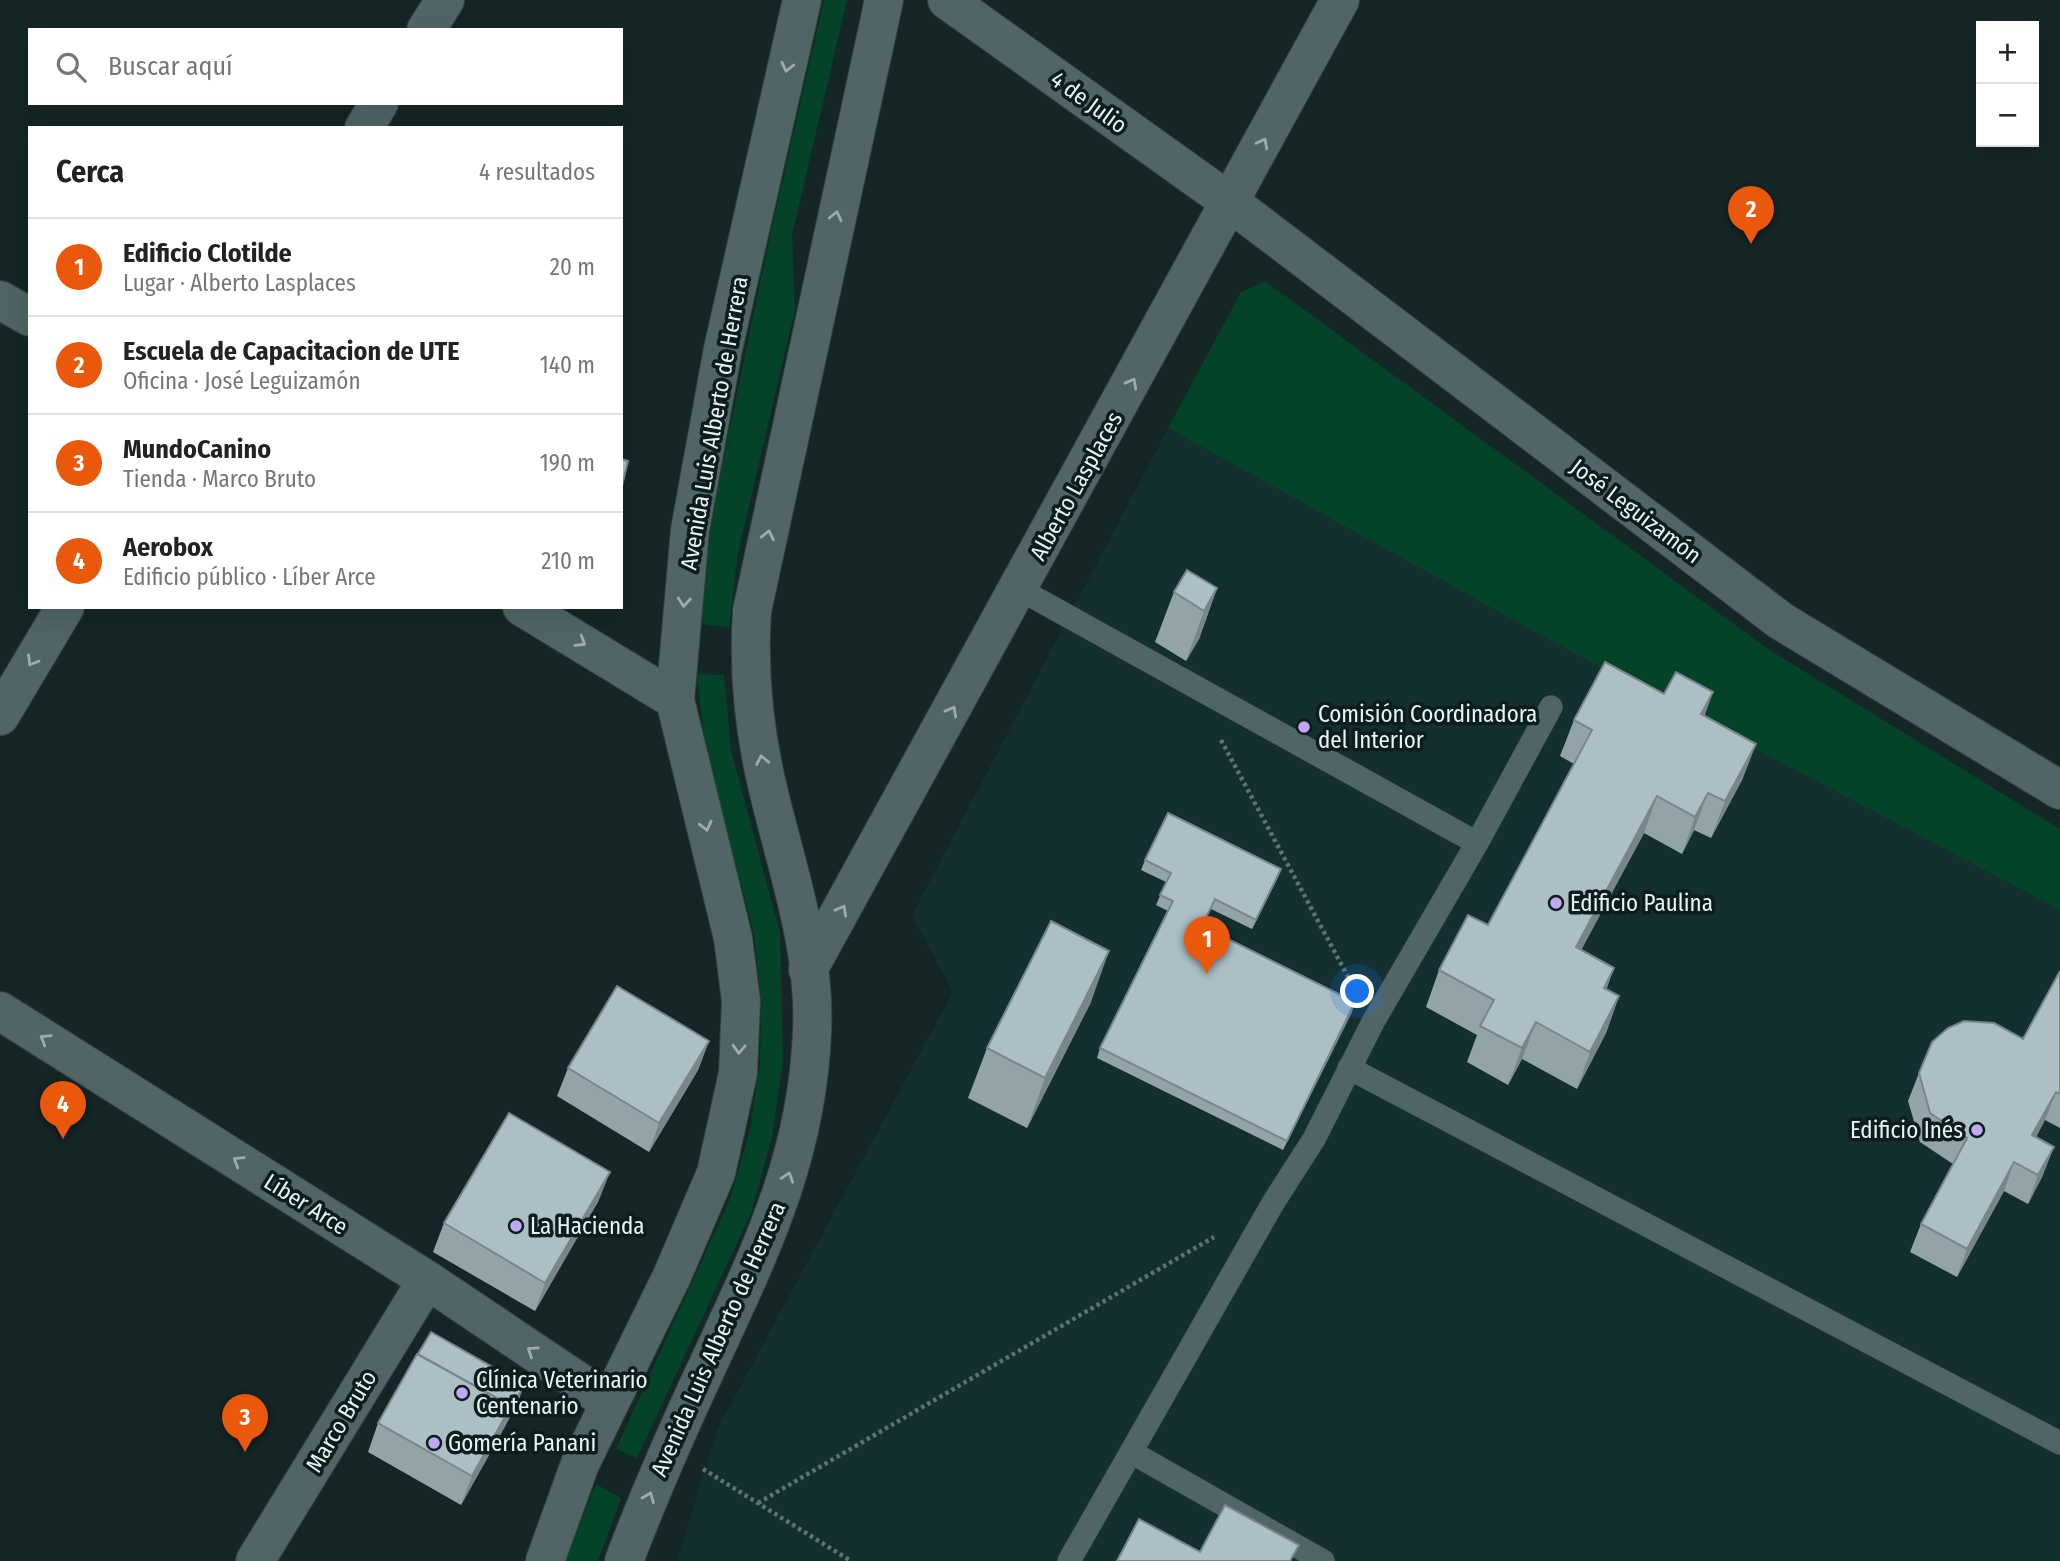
<!DOCTYPE html>
<html lang="es">
<meta charset="utf-8">
<style>
:root{--surface:#fff;--page:#f2f2f2;--text:#222;--muted:#767676;--line:#e0e0e0;--accent:#ea580c}
body{margin:0;font-family:"Fira Sans Condensed",sans-serif;background:var(--page);color:var(--text)}
.controls{position:absolute;right:21px;top:21px;display:grid;overflow:hidden;border-radius:0px;box-shadow:0 7px 28px #0002}
.controls button{width:63px;height:63px;display:grid;place-items:center;padding:0;border:0;border-bottom:2px solid var(--line);background:var(--surface);color:var(--text);font:35px sans-serif}
.you{position:absolute;left:1358px;top:992px;width:24px;height:24px;margin:-18px;border:5px solid #fff;border-radius:50%;background:#1a73e8;box-shadow:0 0 0 10px #1a73e833}
.badge{display:grid;place-items:center;width:46px;height:46px;border-radius:50%;background:var(--accent);color:#fff;font-size:23px;font-weight:700}
.pin{position:absolute;translate:-50% -58px;filter:drop-shadow(0 2px 4px #0008)}
.pin::after{content:'';position:absolute;top:37px;width:24px;height:21px;background:inherit;clip-path:polygon(0 0,100% 0,50% 100%)}
.list{margin:0;padding:0;list-style:none}
h2{display:flex;justify-content:space-between;align-items:center;height:91px;margin:0;padding:0 28px;font-size:30px}
h2 small{font-size:23px;font-weight:400;color:var(--muted)}
.list li{display:grid;grid-template-columns:46px 1fr auto;gap:21px;align-items:center;box-sizing:border-box;height:98px;padding:0 28px;border-top:2px solid var(--line)}
.list b{display:block;font-size:26px;white-space:nowrap}
.list p{margin:0;font-size:23px;white-space:nowrap;color:var(--muted)}
.list em{font-size:23px;font-style:normal;color:var(--muted)}
.icon{flex:none;width:38px;height:38px;fill:none;stroke:currentColor;stroke-width:2;stroke-linecap:round;stroke-linejoin:round}
.map{position:relative;flex:none;width:2060px;height:1561px;overflow:hidden}
.search{position:absolute;background:var(--surface);box-shadow:0 7px 28px #0002;left:28px;top:28px;width:595px;height:77px;display:flex;align-items:center;gap:18px;box-sizing:border-box;padding:0 24px;border-radius:0px;color:var(--muted);font-size:26px}
.panel{position:absolute;background:var(--surface);box-shadow:0 7px 28px #0002;left:28px;top:126px;width:595px;height:483px;border-radius:0px}
.map>svg:first-child{display:block}
</style>
<div class="map">
<svg width="2060" height="1561" viewBox="0 0 2060 1561">
<rect width="100%" height="100%" fill="#152627"/>
<polygon fill="#132f30" points="1168,428 1542,636 2060,910 2060,1561 677,1561 717,1430 953,992 912,915"/>
<g fill="#054329">
<polygon points="824,0 847,0 792,235 795,309 738,553 729,628 698,623 705,547 771,231"/>
<polygon points="1265,281 1768,649 2060,829 2060,910 1542,636 1168,428 1241,292"/>
<polygon points="697,674 724,675 731,750 780,933 783,1061 772,1137 751,1213 637,1458 616,1449 730,1199 750,1131 760,1063 761,1000 754,934 705,748"/>
<polygon points="596,1484 621,1498 598,1561 565,1561"/>
</g>
<g fill="none" stroke-linecap="round" stroke-linejoin="round">
<g stroke="#344142" stroke-width="24">
<g id="service">
<polyline points="1019,589 1477,843"/>
<polyline points="1349,1068 2060,1443"/>
<polyline points="1131,1452 1323,1561"/>
<polyline points="1069,1561 1273,1203 1314,1139 1373,1022 1477,843 1551,707"/>
</g>
</g>
<g stroke="#344142" stroke-width="40">
<g id="minor">
<polyline points="947,0 1231,203 1781,621 2060,790"/>
<polyline points="426,30 445,0"/>
<polyline points="364,128 379,103"/>
<polyline points="0,300 30,317"/>
<polyline points="522,607 675,700"/>
<polyline points="0,716 65,607"/>
<polyline points="0,1011 427,1280 609,1402"/>
<polyline points="255,1561 427,1280"/>
</g>
</g>
<g stroke="#344142" stroke-width="40">
<polyline id="tertiary" points="808,970 1340,0"/>
</g>
<g stroke="#344142" stroke-width="40">
<g id="secondary">
<polyline points="545,1561 580,1464 672,1276 716,1173 738,1073 741,1001 733,938 675,700 690,530 723,349 802,0"/>
<path d="M624,1561C649,1495 677,1431 707,1367C759,1254 807,1160 812,1032C816,949 787,869 768,789C754,731 748,671 752,611L884,0"/>
</g>
</g>
<g stroke="#617070" stroke-width="4.5" stroke-dasharray="3.5 3.5" stroke-linecap="butt">
<polyline points="1221,740 1354,988"/>
<polyline points="703,1469 851,1561"/>
<polyline points="758,1503 1214,1237"/>
</g>
<use href="#service" stroke="#516566" stroke-width="23"/>
<use href="#minor" stroke="#516566" stroke-width="38"/>
<use href="#tertiary" stroke="#516566" stroke-width="38"/>
<use href="#secondary" stroke="#516566" stroke-width="38"/>
</g>
<g fill="#93a4a9">
<polygon points="1217,588 1199,639 1186,661 1155,642 1174,592"/>
<polygon points="1705,716 1756,744 1742,780 1711,838 1694,830 1682,854 1644,833 1581,950 1614,968 1606,989 1619,996 1606,1033 1577,1089 1522,1059 1508,1085 1467,1062 1477,1035 1426,1007 1439,970 1488,925 1574,764 1560,756 1574,720"/>
<polygon points="1145,860 1281,869 1277,879 1252,929 1211,909 1203,926 1352,1012 1283,1150 1097,1058 1100,1048 1168,911 1156,905 1166,882 1141,870"/>
<polygon points="2060,971 2060,1128 2045,1120 2036,1137 2043,1175 2028,1204 2004,1191 1957,1277 1910,1252 1921,1224 1953,1164 1920,1142 1908,1101 1919,1073 2023,1039"/>
<polygon points="1091,1002 1027,1128 968,1098 987,1048"/>
<polygon points="709,1041 698,1070 649,1152 557,1096 568,1068"/>
<polygon points="599,1200 535,1311 433,1252 444,1223"/>
<polygon points="524,1385 517,1404 461,1505 368,1452 378,1423"/>
</g>
<g fill="#78868a">
<polygon points="1217,588 1199,639 1186,661 1204,611"/>
<polygon points="1713,692 1700,729 1701,714"/>
<polygon points="1756,744 1742,780 1711,838 1725,801"/>
<polygon points="1708,793 1694,830 1682,854 1695,817"/>
<polygon points="1657,796 1644,833 1563,984 1576,947"/>
<polygon points="1281,869 1277,879 1252,929 1256,920"/>
<polygon points="1109,951 1091,1002 1027,1128 1045,1078"/>
<polygon points="1614,968 1601,1005 1604,988"/>
<polygon points="1619,996 1606,1033 1577,1089 1590,1052"/>
<polygon points="1355,1002 1352,1012 1283,1150 1287,1141"/>
<polygon points="1536,1022 1522,1059 1508,1085 1522,1048"/>
<polygon points="709,1041 698,1070 649,1152 659,1123"/>
<polygon points="2056,1092 2045,1120 2022,1163 2032,1135"/>
<polygon points="2054,1147 2043,1175 2028,1204 2038,1175"/>
<polygon points="2014,1162 2004,1191 1957,1277 1967,1249"/>
<polygon points="610,1172 599,1200 535,1311 545,1283"/>
<polygon points="524,1385 517,1404 501,1434 508,1415"/>
<polygon points="511,1406 501,1434 461,1505 472,1476"/>
</g>
<g fill="#abbfc5" stroke="#78868a" stroke-width="2">
<polygon points="621,459 628,461 621,490"/>
<polygon points="1187,570 1217,588 1204,611 1174,592"/>
<polygon points="1605,662 1664,694 1676,672 1713,692 1701,714 1756,744 1725,801 1708,793 1695,817 1657,796 1576,947 1614,968 1604,988 1619,996 1590,1052 1536,1022 1522,1048 1480,1026 1494,1000 1439,970 1468,915 1488,925 1592,730 1574,720"/>
<polygon points="1168,813 1281,869 1256,920 1215,899 1202,926 1355,1002 1287,1141 1100,1048 1173,901 1160,895 1171,873 1145,860"/>
<polygon points="1051,921 1109,951 1045,1078 987,1048"/>
<polygon points="2060,971 2060,1094 2056,1092 2032,1135 2054,1147 2038,1175 2014,1162 1967,1249 1921,1224 1967,1138 1930,1113 1919,1073 1932,1042 1948,1028 1964,1021 1994,1023 2023,1039"/>
<polygon points="617,986 709,1041 659,1123 568,1068"/>
<polygon points="509,1113 610,1172 545,1283 444,1223"/>
<polygon points="431,1332 524,1385 508,1415 511,1406 418,1354"/>
<polygon points="417,1354 511,1406 472,1476 378,1423"/>
<polygon points="1225,1505 1299,1545 1290,1561 1117,1561 1139,1519 1200,1552"/>
</g>
<defs><path id="oneway-chevron" d="M-2-3.5L2.5 0L-2 3.5" fill="none" stroke-width="1.6" stroke-linecap="round" stroke-linejoin="round" transform="scale(1.75)"/></defs>
<g stroke="#9dacad">
<use href="#oneway-chevron" transform="translate(787 67) rotate(103)"/>
<use href="#oneway-chevron" transform="translate(1263 143) rotate(-62)"/>
<use href="#oneway-chevron" transform="translate(836 216) rotate(-77)"/>
<use href="#oneway-chevron" transform="translate(1132 383) rotate(-61)"/>
<use href="#oneway-chevron" transform="translate(768 535) rotate(-78)"/>
<use href="#oneway-chevron" transform="translate(684 602) rotate(95)"/>
<use href="#oneway-chevron" transform="translate(581 642) rotate(31)"/>
<use href="#oneway-chevron" transform="translate(32 661) rotate(121)"/>
<use href="#oneway-chevron" transform="translate(952 711) rotate(-61)"/>
<use href="#oneway-chevron" transform="translate(762 760) rotate(-101)"/>
<use href="#oneway-chevron" transform="translate(706 826) rotate(76)"/>
<use href="#oneway-chevron" transform="translate(842 910) rotate(-61)"/>
<use href="#oneway-chevron" transform="translate(45 1039) rotate(-148)"/>
<use href="#oneway-chevron" transform="translate(739 1049) rotate(92)"/>
<use href="#oneway-chevron" transform="translate(238 1161) rotate(-148)"/>
<use href="#oneway-chevron" transform="translate(788 1177) rotate(-71)"/>
<use href="#oneway-chevron" transform="translate(532 1351) rotate(-146)"/>
<use href="#oneway-chevron" transform="translate(649 1497) rotate(-68)"/>
</g>
<g fill="#c0a8f3" stroke="#0b1d1d" stroke-width="2.5">
<circle cx="1304" cy="727" r="7"/>
<circle cx="1556" cy="903" r="7"/>
<circle cx="1977" cy="1130" r="7"/>
<circle cx="516" cy="1226" r="7"/>
<circle cx="462" cy="1393" r="7"/>
<circle cx="434" cy="1443" r="7"/>
</g>
<g text-anchor="middle" stroke-width="7" stroke-linejoin="round" paint-order="stroke">
<g font-size="23" fill="#e9f4f4" stroke="#0b1d1d">
<text transform="translate(1089 102) rotate(36)" y="8">4 de Julio</text>
<text transform="translate(714 423) rotate(-80)" y="8">Avenida Luis Alberto de Herrera</text>
<text transform="translate(1076 486) rotate(-61)" y="8">Alberto Lasplaces</text>
<text transform="translate(1636 511) rotate(37)" y="8">José Leguizamón</text>
<text transform="translate(306 1204) rotate(32)" y="8">Líber Arce</text>
<text transform="translate(718 1339) rotate(-66)" y="8">Avenida Luis Alberto de Herrera</text>
<text transform="translate(341 1421) rotate(-59)" y="8">Marco Bruto</text>
</g>
<g font-size="23" fill="#e9f4f4" stroke="#0b1d1d" text-anchor="start">
<text x="1318" y="722">Comisión Coordinadora<tspan x="1318" dy="26">del Interior</tspan></text>
<text x="1570" y="911">Edificio Paulina</text>
<text x="1963" y="1138" text-anchor="end">Edificio Inés</text>
<text x="530" y="1234">La Hacienda</text>
<text x="476" y="1388">Clínica Veterinario<tspan x="476" dy="26">Centenario</tspan></text>
<text x="448" y="1451">Gomería Panani</text>
</g>
</g>
</svg>
<div class="controls">
<button>+</button>
<button>−</button>
</div>
<div class="you"></div>
<div class="pin badge" style="left:1207px;top:974px">1</div>
<div class="pin badge" style="left:1751px;top:244px">2</div>
<div class="pin badge" style="left:245px;top:1452px">3</div>
<div class="pin badge" style="left:63px;top:1139px">4</div>
<div class="search"><svg class="icon" aria-label="search" viewBox="0 0 24 24"><circle cx="10" cy="10" r="6"/><path d="M15 15l6 6"/></svg>Buscar aquí</div>
<section class="panel">
<h2>Cerca<small>4 resultados</small></h2>
<ul class="list">
<li><span class="badge">1</span><div><b>Edificio Clotilde</b><p>Lugar · Alberto Lasplaces</p></div><em>20 m</em></li>
<li><span class="badge">2</span><div><b>Escuela de Capacitacion de UTE</b><p>Oficina · José Leguizamón</p></div><em>140 m</em></li>
<li><span class="badge">3</span><div><b>MundoCanino</b><p>Tienda · Marco Bruto</p></div><em>190 m</em></li>
<li><span class="badge">4</span><div><b>Aerobox</b><p>Edificio público · Líber Arce</p></div><em>210 m</em></li>
</ul>
</section>
</div>
